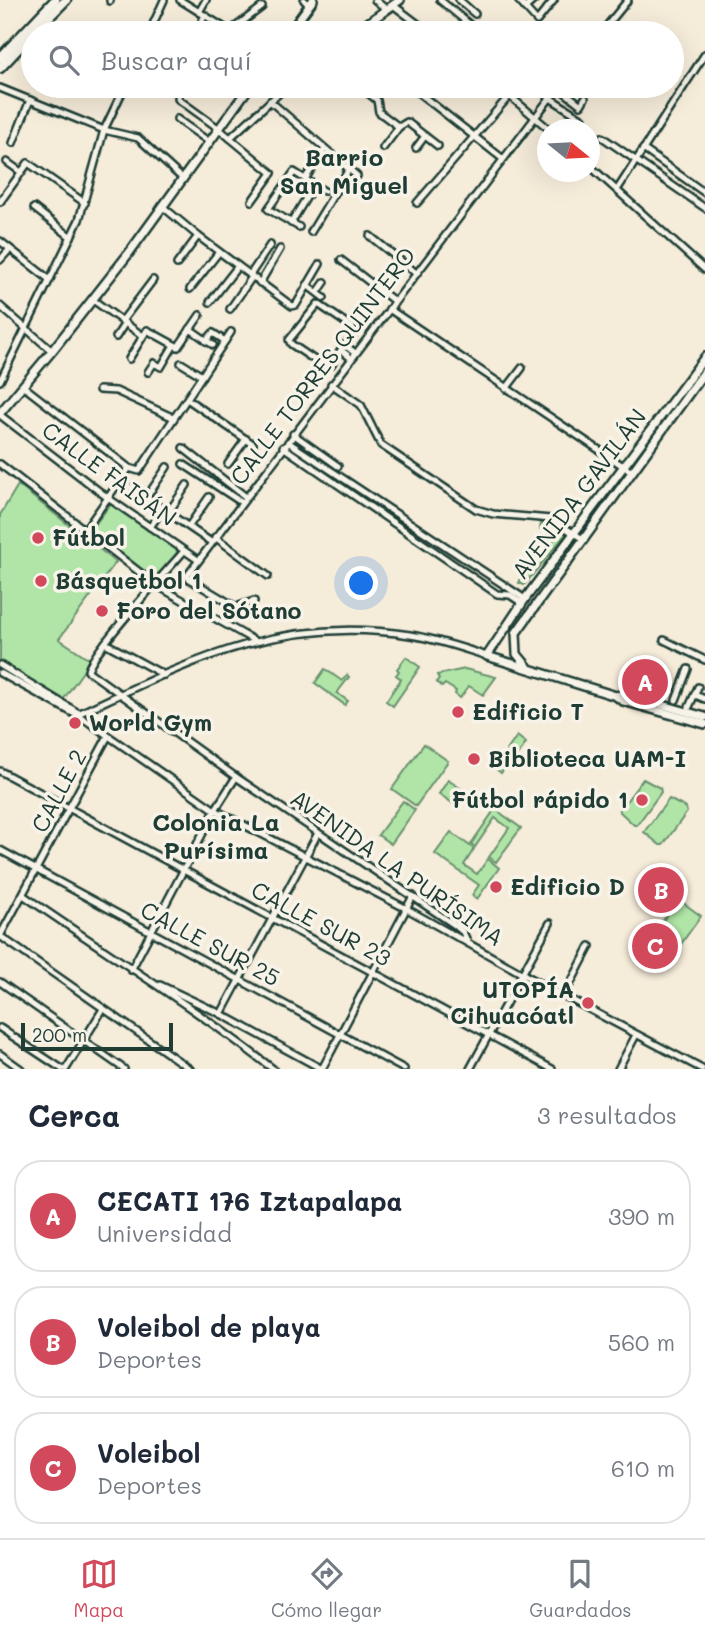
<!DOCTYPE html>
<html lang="es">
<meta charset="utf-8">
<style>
:root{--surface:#fff;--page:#f6f6f7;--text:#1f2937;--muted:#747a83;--line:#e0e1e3;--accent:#d1495b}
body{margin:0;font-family:Mali,sans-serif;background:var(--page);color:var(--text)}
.compass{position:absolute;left:537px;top:119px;width:63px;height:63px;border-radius:50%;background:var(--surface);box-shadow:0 7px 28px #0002;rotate:108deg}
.scale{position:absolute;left:21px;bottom:18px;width:152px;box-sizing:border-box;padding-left:7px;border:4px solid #1f3d34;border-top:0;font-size:19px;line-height:24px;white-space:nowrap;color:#1f3d34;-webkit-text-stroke:5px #f7f3e8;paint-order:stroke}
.you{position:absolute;left:362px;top:584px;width:24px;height:24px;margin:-18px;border:5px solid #fff;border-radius:50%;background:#1a73e8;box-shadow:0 0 0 10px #1a73e833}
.badge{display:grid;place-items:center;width:46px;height:46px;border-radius:50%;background:var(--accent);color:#fff;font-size:23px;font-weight:700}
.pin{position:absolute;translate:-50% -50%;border:4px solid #fff;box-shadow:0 2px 7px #0006}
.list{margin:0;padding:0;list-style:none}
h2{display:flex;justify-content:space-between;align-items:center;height:91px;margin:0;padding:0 28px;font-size:30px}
h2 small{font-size:23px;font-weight:400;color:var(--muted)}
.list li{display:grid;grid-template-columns:46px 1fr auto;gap:21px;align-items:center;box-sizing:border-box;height:112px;margin:0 14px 14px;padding:0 14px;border:2px solid var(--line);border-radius:28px}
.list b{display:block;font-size:26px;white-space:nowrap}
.list p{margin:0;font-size:23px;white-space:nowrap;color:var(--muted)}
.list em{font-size:23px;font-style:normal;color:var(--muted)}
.icon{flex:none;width:38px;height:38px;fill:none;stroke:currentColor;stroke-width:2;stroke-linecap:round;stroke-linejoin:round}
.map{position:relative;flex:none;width:705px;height:1069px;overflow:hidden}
.search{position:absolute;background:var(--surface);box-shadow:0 7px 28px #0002;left:21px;right:21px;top:21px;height:77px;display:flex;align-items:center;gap:18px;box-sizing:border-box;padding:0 24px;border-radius:38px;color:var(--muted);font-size:26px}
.sheet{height:469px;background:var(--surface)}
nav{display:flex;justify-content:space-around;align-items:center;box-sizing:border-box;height:98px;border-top:2px solid var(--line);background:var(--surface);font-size:19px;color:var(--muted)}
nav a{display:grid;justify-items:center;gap:4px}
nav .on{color:var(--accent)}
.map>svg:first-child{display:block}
</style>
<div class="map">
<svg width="705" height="1069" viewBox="0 0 705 1069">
<rect width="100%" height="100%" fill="#f6ecda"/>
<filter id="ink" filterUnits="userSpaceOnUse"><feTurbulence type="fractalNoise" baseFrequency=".0143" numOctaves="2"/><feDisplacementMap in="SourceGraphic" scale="14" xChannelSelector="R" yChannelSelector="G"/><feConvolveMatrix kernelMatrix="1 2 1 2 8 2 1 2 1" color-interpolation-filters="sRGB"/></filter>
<g filter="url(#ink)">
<g fill="#b0e5a7" stroke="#68916e" stroke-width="2">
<polygon points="18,485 116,562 59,639 91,660 63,700 0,661 0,515"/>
<polygon points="113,501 179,550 156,581 90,531"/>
<polygon points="541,523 556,527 566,534 524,585 519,583 535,544 551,545 554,538 540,529"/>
<polygon points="406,657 420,667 393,706 386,701 401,679 396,675 399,671 397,669"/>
<polygon points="325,669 342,681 347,675 349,677 337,693 348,701 345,705 315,683"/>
<polygon points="465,669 496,677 483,695 469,686 460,698 455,694 456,691 445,684 442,687 436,682 439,679 437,675"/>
<polygon points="517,736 526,743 512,764 509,763 501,773 495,768"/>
<polygon points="424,744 448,761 416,806 392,789"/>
<polygon points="643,779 660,788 661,792 637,825 634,825 619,811"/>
<polygon points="448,780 463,790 454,804 439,794"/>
<polygon points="669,799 686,808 687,812 663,845 660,845 644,832"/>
<polygon points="403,801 415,810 391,844 378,835"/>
<polygon points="495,809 521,828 496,862 489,857 509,828 495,818 475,847 471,844"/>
<polygon points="451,832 474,849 464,865 477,874 488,859 499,868 477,899 472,895 479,885 435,854"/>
<polygon points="678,899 701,916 678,948 655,932"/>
</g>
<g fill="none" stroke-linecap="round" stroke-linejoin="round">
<g stroke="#1f3d34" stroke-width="10">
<g id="street">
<polyline points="180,0 233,33"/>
<polyline points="304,0 309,5"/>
<polyline points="375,0 386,9"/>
<polyline points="440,0 480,33"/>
<polyline points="459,0 475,14"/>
<polyline points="518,0 537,21 554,0"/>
<polyline points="110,1 110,0"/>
<polyline points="393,5 430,33"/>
<polyline points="525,8 534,0"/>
<polyline points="199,12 206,0"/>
<polyline points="230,31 262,7"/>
<polyline points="149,33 164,0"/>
<polyline points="196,33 205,15"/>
<polyline points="601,33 628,0"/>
<polyline points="359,86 377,100 379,112 399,127"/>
<polyline points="410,86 503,159"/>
<polyline points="498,86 550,130"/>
<polyline points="558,87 581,105 585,98"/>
<polyline points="0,88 104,130 138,138 182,178"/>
<polyline points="179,88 178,99 218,128 272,173 252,201"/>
<polyline points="550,98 583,119"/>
<polyline points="270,101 357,176"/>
<polyline points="177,119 208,141"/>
<polyline points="602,137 705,208"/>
<polyline points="230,138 287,86"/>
<polyline points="13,143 30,100"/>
<polyline points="383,148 399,127 407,122 438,146"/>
<polyline points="416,148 425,136"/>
<polyline points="643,149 705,193"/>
<polyline points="7,162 21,172"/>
<polyline points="590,166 705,270"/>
<polyline points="305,179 325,149"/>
<polyline points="617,190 705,54"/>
<polyline points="0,202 28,163 85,203"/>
<polyline points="417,203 510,95"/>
<polyline points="162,206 198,236 292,306 296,305 320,264"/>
<polyline points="34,208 71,237"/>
<polyline points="291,223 314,185"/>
<polyline points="299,227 268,209 294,172 324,191"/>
<polyline points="311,232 349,169"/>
<polyline points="370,236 416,273"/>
<polyline points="0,241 50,280"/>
<polyline points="0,260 10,249"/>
<polyline points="341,260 394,301"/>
<polyline points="177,264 198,236"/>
<polyline points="250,275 270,245"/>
<polyline points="382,275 397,258"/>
<polyline points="260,283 280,249"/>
<polyline points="307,285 324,298"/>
<polyline points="190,289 219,252"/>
<polyline points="318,292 325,282"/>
<polyline points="93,300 143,336"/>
<polyline points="210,302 238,266"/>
<polyline points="0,306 52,351"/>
<polyline points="230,309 252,277"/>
<polyline points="389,309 632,472"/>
<polyline points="122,321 153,280"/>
<polyline points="190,329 213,345"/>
<polyline points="116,337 125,323"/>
<polyline points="206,341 213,333 225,341"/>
<polyline points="351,358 341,350 331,365 325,367 291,344 289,340 318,304 352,327 353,335 345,345 355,353"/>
<polyline points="129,359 147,330 178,347 200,315"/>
<polyline points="181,363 202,376"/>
<polyline points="148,372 154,363 161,367 174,345"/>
<polyline points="0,381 79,220 104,130 125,86"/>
<polyline points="331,384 361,405 381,445 476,509 493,514 551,519 583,539"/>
<polyline points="23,386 129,468 139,471 231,332"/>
<polyline points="506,389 522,368"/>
<polyline points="99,390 116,391 174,418"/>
<polyline points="187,399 253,444"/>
<polyline points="0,415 108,498 198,560"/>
<polyline points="293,434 338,466"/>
<polyline points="288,442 525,599"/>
<polyline points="283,447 497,594 510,595 522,603"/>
<polyline points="183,448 246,497"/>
<polyline points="0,464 156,585 255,641"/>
<polyline points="183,464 241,502"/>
<polyline points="228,464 246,439"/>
<polyline points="127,485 211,542"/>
<polyline points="146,498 167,467"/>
<polyline points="168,513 187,485"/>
<polyline points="189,526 209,497"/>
<polyline points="150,527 163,509"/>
<polyline points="85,530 129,468"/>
<polyline points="215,537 268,576"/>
<path d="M184,551C167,571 90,653 88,671L236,777L456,926L463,932L468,943"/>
<polyline points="254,601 236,607 189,579 187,576 559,86"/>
<polyline points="664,640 705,660"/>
<polyline points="105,643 164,675"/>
<polyline points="0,665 80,714"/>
<polyline points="0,673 84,719 215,810 407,909 521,973 702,1069"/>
<polyline points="695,695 705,699"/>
<polyline points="676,700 688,669"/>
<polyline points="689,707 698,687"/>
<path d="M77,717L80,713C193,660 281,615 410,635C437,639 462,648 487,656"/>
<polyline points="0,771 552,1069"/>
<polyline points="0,850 404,1069"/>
<path d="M23,895C106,953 193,1006 273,1069"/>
<polyline points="0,936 190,1069"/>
<polyline points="0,936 108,736"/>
<polyline points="131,970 215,810 236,777"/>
<polyline points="0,982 124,1069"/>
<polyline points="160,985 221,1014 322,1069"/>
<polyline points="564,996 590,946"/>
<polyline points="221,1014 318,833"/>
<polyline points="0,1028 62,1069"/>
<polyline points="0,1054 21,1069"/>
<polyline points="66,1069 103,1009"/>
<polyline points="322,1069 413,896"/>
<polyline points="470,1069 550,923"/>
<polyline points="618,1069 636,1035"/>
</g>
</g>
<g stroke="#1f3d34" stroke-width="12">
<g id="secondary">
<polyline points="289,33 313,0"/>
<polyline points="354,33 400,0"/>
<polyline points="705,357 525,599 487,656 616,696 623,701 705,724"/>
<polyline points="0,413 52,351 129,253 250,86"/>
<polyline points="527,666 517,654 516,633 705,371"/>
<polyline points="616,696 624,694 705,717"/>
</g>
</g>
<g stroke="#1f3d34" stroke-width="13">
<g id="primary">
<polyline points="33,33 66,0"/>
<polyline points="0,58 55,0"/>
<polyline points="0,68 33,33"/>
</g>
</g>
<use href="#street" stroke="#f7f3e8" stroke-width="5"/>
<use href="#secondary" stroke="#f7f3e8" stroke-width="7"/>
<use href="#primary" stroke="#f7f3e8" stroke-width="8"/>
</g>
</g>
<g fill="#d1495b" stroke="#f7f3e8" stroke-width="2.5">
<circle cx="38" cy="538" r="7"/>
<circle cx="41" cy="581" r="7"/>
<circle cx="102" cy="611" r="7"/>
<circle cx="458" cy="712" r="7"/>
<circle cx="75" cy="723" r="7"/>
<circle cx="474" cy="759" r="7"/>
<circle cx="642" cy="800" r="7"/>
<circle cx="496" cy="887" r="7"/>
<circle cx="588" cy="1003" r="7"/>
</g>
<g text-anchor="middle" stroke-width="7" stroke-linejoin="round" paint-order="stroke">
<g font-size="23" fill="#1f3d34" stroke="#f7f3e8">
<text transform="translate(323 366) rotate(-53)" y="8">CALLE TORRES QUINTERO</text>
<text transform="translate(109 474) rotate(36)" y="8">CALLE FAISÁN</text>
<text transform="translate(579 494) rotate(-53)" y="8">AVENIDA GAVILÁN</text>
<text transform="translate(59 791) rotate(-62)" y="8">CALLE 2</text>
<text transform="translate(397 868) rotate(35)" y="8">AVENIDA LA PURÍSIMA</text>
<text transform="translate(321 924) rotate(28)" y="8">CALLE SUR 23</text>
<text transform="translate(210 944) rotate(28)" y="8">CALLE SUR 25</text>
</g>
<g font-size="23" font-weight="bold" fill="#1f3d34" stroke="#f7f3e8" text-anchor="start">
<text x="52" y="546">Fútbol</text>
<text x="55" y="589">Básquetbol 1</text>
<text x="116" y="619">Foro del Sótano</text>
<text x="472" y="720">Edificio T</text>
<text x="89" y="731">World Gym</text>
<text x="488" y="767">Biblioteca UAM-I</text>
<text x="628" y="808" text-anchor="end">Fútbol rápido 1</text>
<text x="510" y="895">Edificio D</text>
<text x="574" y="998" text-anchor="end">UTOPÍA<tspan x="574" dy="26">Cihuacóatl</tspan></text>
</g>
<g font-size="24" font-weight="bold" fill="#1f3d34" stroke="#f7f3e8">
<text x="344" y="166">Barrio<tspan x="344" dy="28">San Miguel</tspan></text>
<text x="216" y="831">Colonia La<tspan x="216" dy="28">Purísima</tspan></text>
</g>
</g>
</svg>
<svg class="compass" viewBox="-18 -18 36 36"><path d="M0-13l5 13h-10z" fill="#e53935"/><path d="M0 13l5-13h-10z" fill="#747a83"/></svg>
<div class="scale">200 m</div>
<div class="you"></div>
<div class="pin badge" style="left:645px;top:682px">A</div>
<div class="pin badge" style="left:661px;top:890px">B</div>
<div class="pin badge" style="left:655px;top:946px">C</div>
<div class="search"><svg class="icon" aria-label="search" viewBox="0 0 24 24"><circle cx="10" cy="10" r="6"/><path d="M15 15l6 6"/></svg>Buscar aquí</div>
</div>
<section class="sheet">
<h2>Cerca<small>3 resultados</small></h2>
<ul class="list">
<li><span class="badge">A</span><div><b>CECATI 176 Iztapalapa</b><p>Universidad</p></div><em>390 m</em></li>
<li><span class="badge">B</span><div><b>Voleibol de playa</b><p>Deportes</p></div><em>560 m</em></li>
<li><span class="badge">C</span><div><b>Voleibol</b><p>Deportes</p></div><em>610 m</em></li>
</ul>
</section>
<nav>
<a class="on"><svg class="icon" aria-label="map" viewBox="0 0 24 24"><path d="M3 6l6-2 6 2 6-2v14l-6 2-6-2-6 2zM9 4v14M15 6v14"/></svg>Mapa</a>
<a><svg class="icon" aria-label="directions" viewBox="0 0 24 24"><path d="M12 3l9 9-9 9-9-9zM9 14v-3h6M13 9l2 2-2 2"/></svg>Cómo llegar</a>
<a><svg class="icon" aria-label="saved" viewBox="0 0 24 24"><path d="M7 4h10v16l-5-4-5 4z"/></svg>Guardados</a>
</nav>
